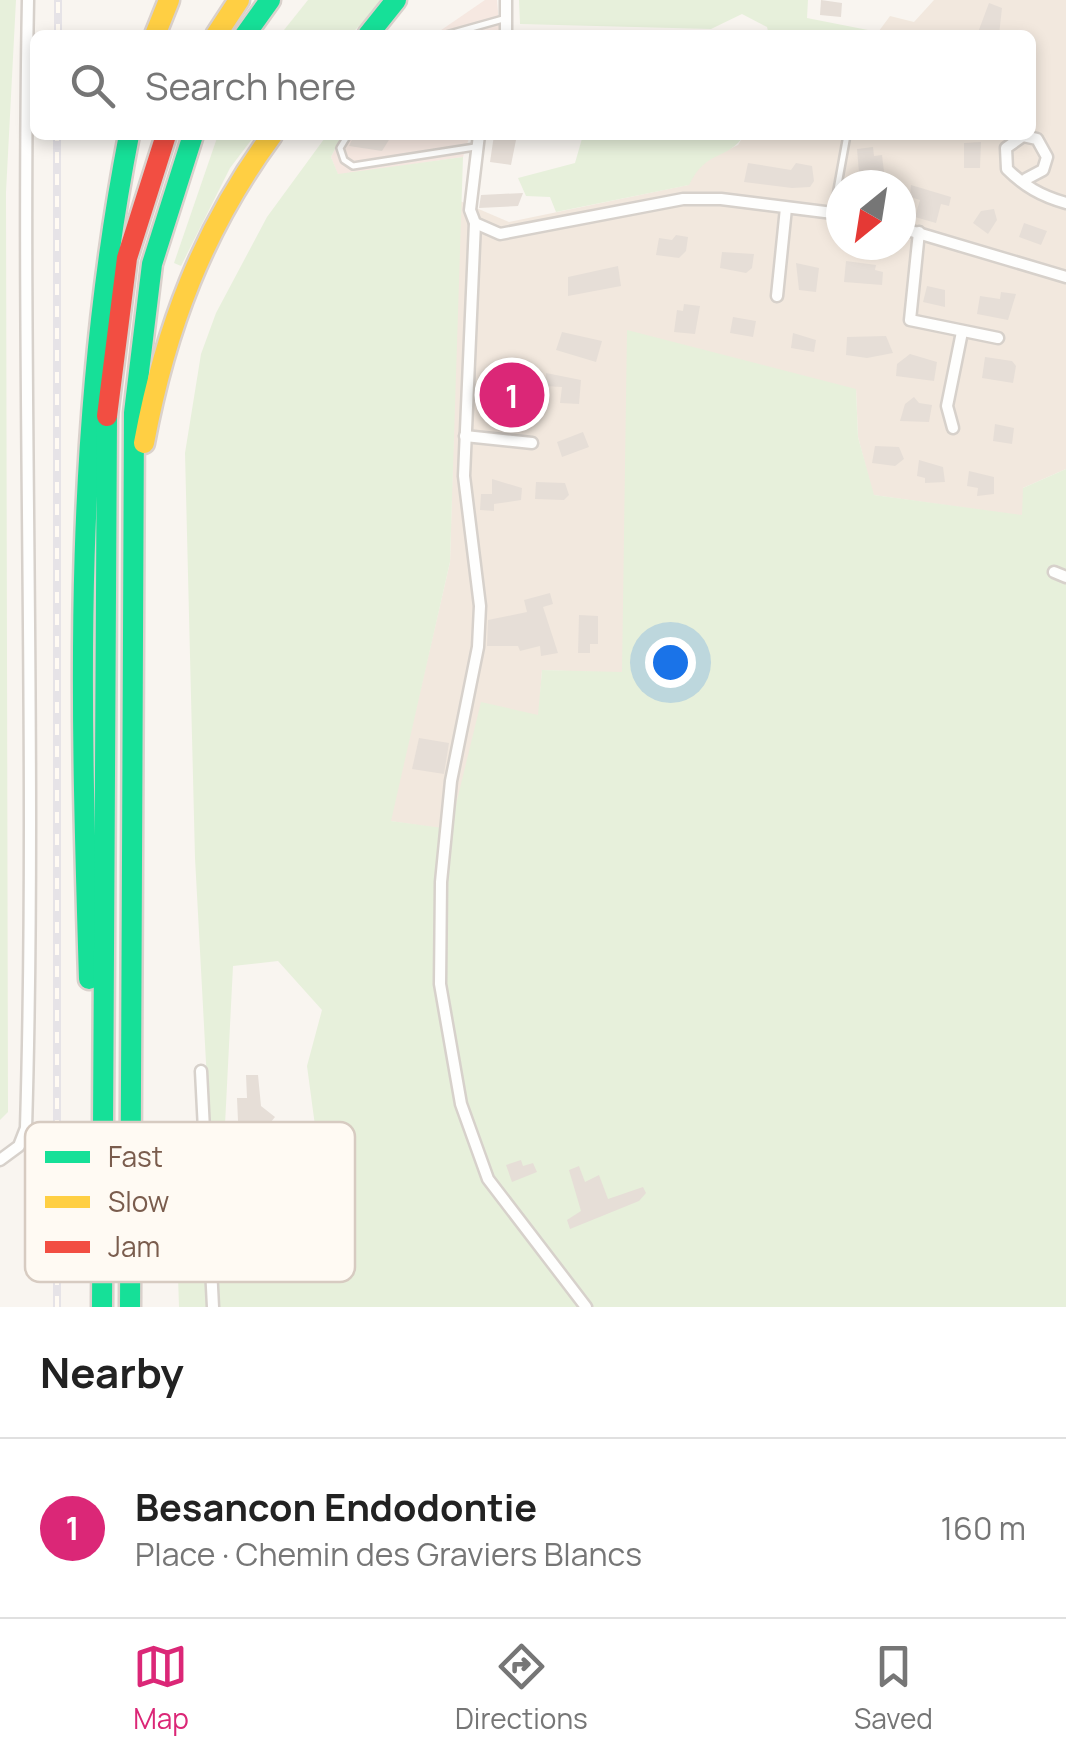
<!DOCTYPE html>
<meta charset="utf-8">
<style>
:root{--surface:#fff;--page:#f2f2f2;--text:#222;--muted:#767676;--line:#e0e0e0;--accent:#db2777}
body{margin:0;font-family:Manrope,sans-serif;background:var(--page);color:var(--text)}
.compass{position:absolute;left:826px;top:170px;width:90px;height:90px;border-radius:50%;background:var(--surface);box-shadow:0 5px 15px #0003;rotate:210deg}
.you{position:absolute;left:670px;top:662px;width:35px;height:35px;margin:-25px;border:8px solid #fff;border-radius:50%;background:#1a73e8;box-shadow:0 0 0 15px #1a73e833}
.badge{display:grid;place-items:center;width:65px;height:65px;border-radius:50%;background:var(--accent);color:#fff;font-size:32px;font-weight:700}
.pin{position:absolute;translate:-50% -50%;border:5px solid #fff;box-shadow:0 2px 10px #0006}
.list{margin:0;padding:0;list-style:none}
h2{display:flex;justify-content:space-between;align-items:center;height:130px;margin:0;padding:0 40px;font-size:42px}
h2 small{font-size:32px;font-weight:400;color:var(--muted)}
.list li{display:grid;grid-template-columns:65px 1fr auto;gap:30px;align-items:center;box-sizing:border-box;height:180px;padding:0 40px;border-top:2px solid var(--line)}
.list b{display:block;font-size:38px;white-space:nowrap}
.list p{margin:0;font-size:32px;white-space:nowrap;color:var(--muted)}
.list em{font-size:32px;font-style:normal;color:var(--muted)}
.icon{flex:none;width:55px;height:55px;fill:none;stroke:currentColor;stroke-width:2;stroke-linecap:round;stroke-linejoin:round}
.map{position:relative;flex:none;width:1066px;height:1307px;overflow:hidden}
.search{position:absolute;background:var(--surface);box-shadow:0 5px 15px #0003;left:30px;right:30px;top:30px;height:110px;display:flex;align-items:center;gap:25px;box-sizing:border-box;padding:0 35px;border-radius:15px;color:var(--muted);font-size:38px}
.sheet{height:310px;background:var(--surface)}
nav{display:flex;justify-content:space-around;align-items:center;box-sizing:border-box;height:140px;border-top:2px solid var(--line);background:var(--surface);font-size:28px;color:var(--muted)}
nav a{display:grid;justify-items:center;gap:5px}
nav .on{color:var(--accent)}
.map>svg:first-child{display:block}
</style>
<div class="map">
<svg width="1066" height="1307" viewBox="0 0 1066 1307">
<rect width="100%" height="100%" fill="#f9f5f0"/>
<path fill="#f2e8de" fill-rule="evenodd" d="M934,0H1066V469L1023,488V516L873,495L858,437L856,389L622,673L542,670L539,715L450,830L390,821L450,562L460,201L509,222L688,185L700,163L738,145L744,135H1031V35H876L890,16L914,22ZM841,185H901V245H841Z"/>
<g fill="#f6e8e1">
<polygon points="485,0 497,0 500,35 434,35"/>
<polygon points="342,135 470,135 463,157 338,175 331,157"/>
</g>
<g fill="#e7f0db">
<polygon points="0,0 16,0 6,192 8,1112 0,1120"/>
<polygon points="308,0 386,0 350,35 280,35"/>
<polygon points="519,0 808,0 807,18 878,32 769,35 767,27 742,14 711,29 520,24"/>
<polygon points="218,135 255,135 230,168 181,266 174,263"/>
<polygon points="327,135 342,135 331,157 338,174 463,157 450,562 391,821 450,829 481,702 538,715 542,670 622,672 627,330 856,389 858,437 874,495 1022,515 1023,488 1066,469 1066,1307 179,1307 178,1276 333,1260 307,1066 322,1010 278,961 233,966 225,1125 210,1137 195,858 185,453 201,354 216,313 267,217"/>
<path d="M583,135H744C728,161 707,148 689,185L556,212L550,197L526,196L518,178L575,163Z"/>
</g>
<g fill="#e6ded7">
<polygon points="821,0 842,3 841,17 820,15"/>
<polygon points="989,3 1002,8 999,35 977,35"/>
<polygon points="354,135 392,135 382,151 349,146"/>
<polygon points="494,135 517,135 511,165 490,162"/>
<polygon points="981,142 980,168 964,168 964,143"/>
<polygon points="873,147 874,156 882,155 884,172 877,173 878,185 860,185 857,149"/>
<polygon points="748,163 791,170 796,163 812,166 814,181 810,187 792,188 744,182"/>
<polygon points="911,185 951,197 949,206 941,204 936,223 915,217 920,200 910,197"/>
<polygon points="523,193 518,206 479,208 481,195"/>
<polygon points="994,209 997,220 988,234 973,223 981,211"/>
<polygon points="1024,223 1047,231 1041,245 1019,237"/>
<polygon points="676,235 688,237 686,251 679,258 656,255 659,238 672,240"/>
<polygon points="722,252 754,254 752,268 746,273 720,268"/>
<polygon points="846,261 876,265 875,270 883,272 882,285 844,282"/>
<polygon points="796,263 819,268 816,292 799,290"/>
<polygon points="618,266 621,286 568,296 568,277"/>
<polygon points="927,286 945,290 945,307 923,302"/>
<polygon points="1001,292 1016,294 1008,320 977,314 980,296 1000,299"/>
<polygon points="684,304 700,306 695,334 674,332 677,310 683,311"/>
<polygon points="733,317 756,321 753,337 730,333"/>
<polygon points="562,332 602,341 596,362 556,350"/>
<polygon points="793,333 816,340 814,352 791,348"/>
<polygon points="886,336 893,353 867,358 846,355 847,337"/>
<polygon points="910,354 937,362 934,381 896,376 897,364"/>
<polygon points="985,357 1012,361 1016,366 1013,383 982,378"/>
<polygon points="546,373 581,380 579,404 560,403 562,387 545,386"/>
<polygon points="497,385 529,389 526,412 503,410 502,416 492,415"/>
<polygon points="914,397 919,403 932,405 929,422 900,421 905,404"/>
<polygon points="995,424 1014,428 1012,444 993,441"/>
<polygon points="583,432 589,447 562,457 557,442"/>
<polygon points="875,446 899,447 904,459 895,466 872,463"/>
<polygon points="919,460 943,467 945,482 925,483 925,478 917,476"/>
<polygon points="969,471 994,477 994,494 977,496 978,488 967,486"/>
<polygon points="492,479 522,488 521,500 494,504 494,511 480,510 481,494 492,494"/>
<polygon points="536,482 565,483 569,495 564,500 535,499"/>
<polygon points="550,593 553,604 543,607 558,653 541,656 540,646 520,651 518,646 487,646 488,620 527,612 524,600"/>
<polygon points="579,615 598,616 598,644 590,644 590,653 578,653"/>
<polygon points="419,738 449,743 444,774 412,769"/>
<polygon points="246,1075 258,1075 261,1106 275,1117 262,1133 249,1121 238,1121 237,1098 247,1098"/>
<polygon points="521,1160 523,1166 533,1163 537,1172 512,1182 506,1165"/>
<polygon points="579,1166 585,1182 599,1175 608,1199 643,1187 646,1193 639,1201 570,1229 567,1220 581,1211 569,1170"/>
</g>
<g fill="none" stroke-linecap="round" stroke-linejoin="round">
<g stroke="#d7d1cb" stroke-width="10">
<g id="lane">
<polyline points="446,35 503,19"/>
<polyline points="348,135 340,148 344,160 353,166 475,147"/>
<polyline points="833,212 847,135"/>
</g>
</g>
<g stroke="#d7d1cb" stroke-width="15">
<g id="street">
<polyline points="506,0 506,35"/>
<polyline points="479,135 470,210 475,223 500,234 683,199 721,199 841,214"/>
<path d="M1026,179L1043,170L1047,157L1037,139L1023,136L1006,148L1007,169C1024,186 1041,196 1066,203"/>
<polyline points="475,223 464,476 480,606 478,647 451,781 441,882 440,984 461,1104 488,1179 586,1307"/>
<polyline points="901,228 1066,277"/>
<polyline points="919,232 910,320 998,338"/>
<polyline points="777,296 786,208"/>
<polyline points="953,428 947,406 962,332"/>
<polyline points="465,436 532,443"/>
<polyline points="1054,572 1066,577"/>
<polyline points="201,1071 213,1307"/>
<path d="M0,1160L19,1146L26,1128C37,752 21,376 28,0"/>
</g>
</g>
<g stroke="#dad1cc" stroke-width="25">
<g id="fast">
<polyline points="245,35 270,0"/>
<polyline points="368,35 396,0"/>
<path d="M89,979C80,688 73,423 129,135"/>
<polyline points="102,1307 107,416"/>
<polyline points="130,1307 134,413 152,264 193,135"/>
</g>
</g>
<g stroke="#dad1cc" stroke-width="25">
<g id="slow">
<polyline points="155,35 169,0"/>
<polyline points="216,35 239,0"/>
<path d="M144,443C165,329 203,229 272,135"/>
</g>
</g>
<g stroke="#dad1cc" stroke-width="25">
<polyline id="jam" points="107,416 127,258 166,135"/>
</g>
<use href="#lane" stroke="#fefefd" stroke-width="5"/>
<use href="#street" stroke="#fefefd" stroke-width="10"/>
<use href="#fast" stroke="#16e098" stroke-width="20"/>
<use href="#slow" stroke="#ffcf43" stroke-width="20"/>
<use href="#jam" stroke="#f24e42" stroke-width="20"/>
<g stroke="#e6e3e7" stroke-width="8">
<g id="rail">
<polyline points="58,35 58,0"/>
<polyline points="57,1307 57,135"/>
</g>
</g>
<use href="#rail" stroke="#fffaf3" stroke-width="4" stroke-dasharray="11" stroke-linecap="butt"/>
</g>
<rect x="25" y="1122" width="330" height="160" rx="15" fill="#fffaf3" stroke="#d7cbc1" stroke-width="2.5"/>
<rect x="45" y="1151" width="45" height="12" fill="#16e098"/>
<rect x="45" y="1196" width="45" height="12" fill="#ffcf43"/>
<rect x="45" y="1241" width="45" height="12" fill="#f24e42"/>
<g font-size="28" fill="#7a5c4d">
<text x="108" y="1167">Fast</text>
<text x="108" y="1212">Slow</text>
<text x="108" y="1257">Jam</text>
</g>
</svg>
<svg class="compass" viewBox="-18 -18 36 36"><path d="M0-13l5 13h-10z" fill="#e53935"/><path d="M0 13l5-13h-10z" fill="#767676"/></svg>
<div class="you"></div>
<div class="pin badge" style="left:512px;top:395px">1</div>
<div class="search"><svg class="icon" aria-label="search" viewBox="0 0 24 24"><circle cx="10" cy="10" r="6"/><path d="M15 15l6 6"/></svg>Search here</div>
</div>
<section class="sheet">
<h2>Nearby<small></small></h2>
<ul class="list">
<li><span class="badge">1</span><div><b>Besancon Endodontie</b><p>Place · Chemin des Graviers Blancs</p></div><em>160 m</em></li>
</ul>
</section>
<nav>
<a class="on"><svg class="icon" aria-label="map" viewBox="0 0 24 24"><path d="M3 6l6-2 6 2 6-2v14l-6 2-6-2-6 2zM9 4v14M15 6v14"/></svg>Map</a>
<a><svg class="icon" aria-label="directions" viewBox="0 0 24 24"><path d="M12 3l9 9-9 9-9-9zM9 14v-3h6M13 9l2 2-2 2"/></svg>Directions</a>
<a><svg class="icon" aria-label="saved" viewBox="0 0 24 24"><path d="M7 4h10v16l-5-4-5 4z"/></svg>Saved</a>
</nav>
